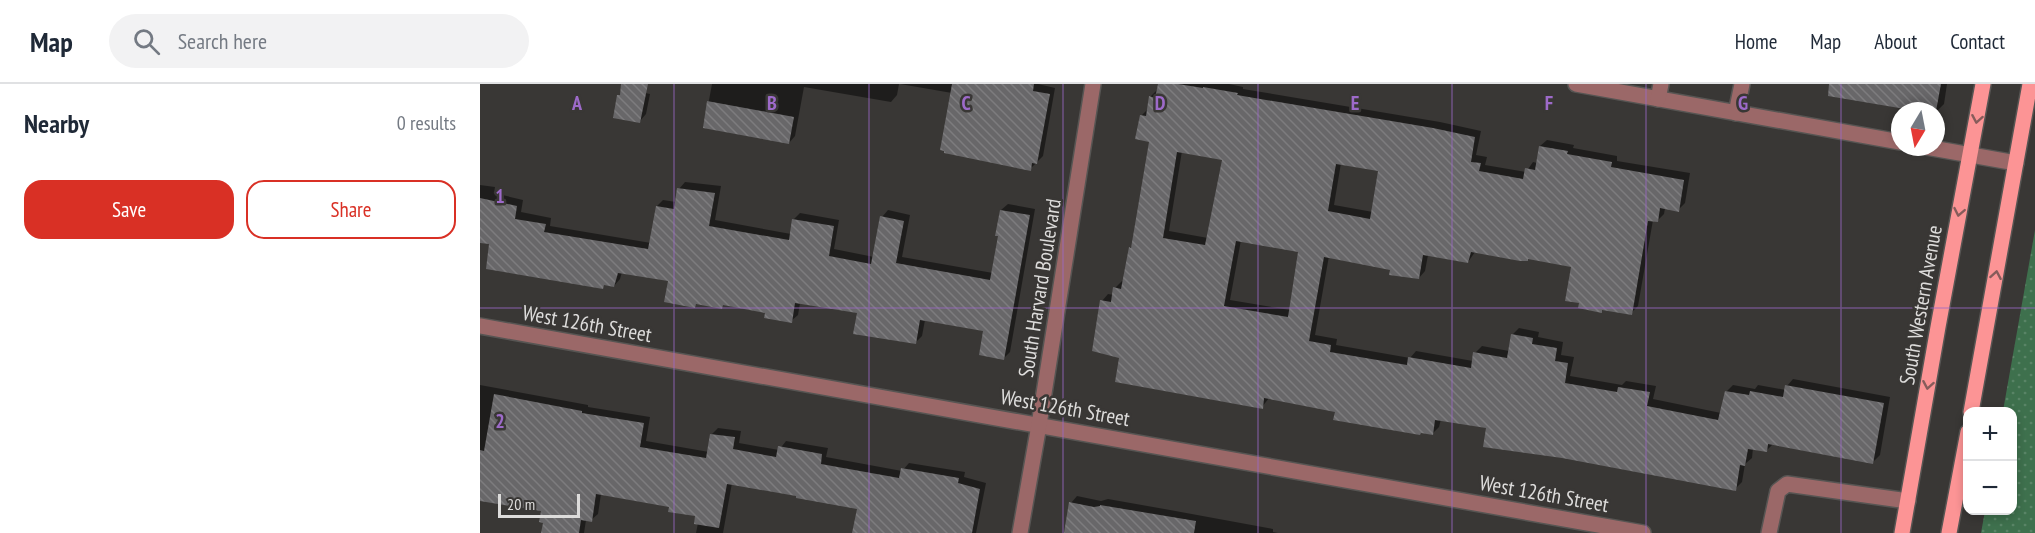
<!DOCTYPE html>
<meta charset="utf-8">
<style>
:root{--surface:#fff;--page:#f2f2f3;--text:#1f2937;--muted:#747a83;--line:#e0e1e3;--accent:#d93025}
body{margin:0;font-family:"PT Sans Narrow",sans-serif;background:var(--page);color:var(--text)}
.controls{position:absolute;right:18px;bottom:18px;display:grid;overflow:hidden;border-radius:12px;box-shadow:0 3px 9px #0003}
.controls button{width:54px;height:54px;display:grid;place-items:center;padding:0;border:0;border-bottom:2px solid var(--line);background:var(--surface);color:var(--text);font:30px sans-serif}
.compass{position:absolute;left:1411px;top:18px;width:54px;height:54px;border-radius:50%;background:var(--surface);box-shadow:0 3px 9px #0003;rotate:190deg}
.scale{position:absolute;left:18px;bottom:15px;width:82px;box-sizing:border-box;padding-left:6px;border:3px solid #dddcdb;border-top:0;font-size:16px;line-height:21px;white-space:nowrap;color:#dddcdb;-webkit-text-stroke:4px #393735;paint-order:stroke}
.list{margin:0;padding:0;list-style:none}
h2{display:flex;justify-content:space-between;align-items:center;height:78px;margin:0;padding:0 24px;font-size:26px}
h2 small{font-size:20px;font-weight:400;color:var(--muted)}
.actions{display:flex;gap:12px;padding:18px 24px}
.actions a{flex:1;padding:14px 0;border:2px solid var(--accent);border-radius:18px;text-align:center;font-size:21px;color:var(--accent)}
.actions .main{background:var(--accent);color:#fff}
.icon{flex:none;width:33px;height:33px;fill:none;stroke:currentColor;stroke-width:2;stroke-linecap:round;stroke-linejoin:round}
.map{position:relative;flex:none;width:1555px;height:449px;overflow:hidden}
header{display:flex;align-items:center;gap:36px;box-sizing:border-box;height:84px;padding:0 30px;background:var(--surface);border-bottom:2px solid var(--line)}
header strong{font-size:28px}
nav{display:flex;gap:33px;margin-inline-start:auto;font-size:21px}
.search{width:420px;height:54px;background:var(--page);display:flex;align-items:center;gap:15px;box-sizing:border-box;padding:0 21px;border-radius:33px;color:var(--muted);font-size:22px}
main{display:flex}
aside{flex:1;background:var(--surface)}
.map>svg:first-child{display:block}
</style>
<header>
<strong>Map</strong>
<div class="search"><svg class="icon" aria-label="search" viewBox="0 0 24 24"><circle cx="10" cy="10" r="6"/><path d="M15 15l6 6"/></svg>Search here</div>
<nav><a>Home</a><a>Map</a><a>About</a><a>Contact</a></nav>
</header>
<main>
<aside>
<h2>Nearby<small>0 results</small></h2>
<ul class="list">
</ul>
<div class="actions"><a class="main">Save</a><a>Share</a></div>
</aside>
<div class="map">
<svg width="1555" height="449" viewBox="0 0 1555 449">
<defs>
<pattern id="grass-dots" width="8" height="8" patternUnits="userSpaceOnUse" patternTransform="scale(1.5)"><rect width="8" height="8" fill="#3e704d"/><path d="M2 2h.1M6 6h.1" fill="none" stroke="#598466" stroke-width="1.8" stroke-linecap="round"/></pattern>
<pattern id="building-back-hatch" width="6" height="6" patternUnits="userSpaceOnUse" patternTransform="scale(1.5)"><rect width="6" height="6" fill="#686769"/><path d="M-1 5l2 2M0 0l6 6M5-1l2 2" fill="none" stroke="#7d7c7e"/></pattern>
</defs>
<rect width="100%" height="100%" fill="#393735"/>
<polygon fill="url(#grass-dots)" points="1555,146 1555,449 1501,449 1505,427 1532,426 1532,328 1523,327"/>
<g fill="#0007" fill-rule="evenodd">
<polygon points="232,0 419,0 417,11 411,18 324,3 315,52 309,59 224,43"/>
<polygon points="420,0 558,0 575,4 563,72 550,85 472,9"/>
<path d="M679,0H749L763,3V5L960,38L1001,47L996,71L1007,73L1005,81L1046,88L1053,78L1057,79L1060,62L1067,56L1094,61L1093,64L1137,72V77L1210,89L1205,119L1198,126L1185,124L1184,130L1177,137L1173,136L1158,222L1151,229L1124,225L1121,227L1093,182L1049,174L995,168L988,178L948,171L945,187L939,194L912,185L849,172L835,251L857,255L856,261L930,274L936,267L993,277L995,269L1002,262L1029,267L1032,251L1039,244L1059,248L1058,253L1083,258L1081,271L1094,273L1090,292L1142,301L1146,297L1176,302L1173,315L1241,329L1246,308L1253,301L1275,305L1278,301L1306,306L1307,302L1313,295L1410,313L1400,371L1393,378L1293,360L1287,366L1273,364L1272,374L1265,380L1262,398L1255,405L1008,342L961,335L959,343L953,349L857,326L789,314L782,323L641,273L622,217L628,210L634,211L635,204L642,197L644,198L650,164L653,161L670,57L661,32L669,24L670,13L677,6ZM702,67L744,74L728,154L689,147ZM861,79L900,86L893,128L854,121ZM761,156L820,166L810,226L750,216Z"/>
<polygon points="1372,0 1467,0 1464,20 1456,28 1445,27"/>
<polygon points="145,5 170,10 166,30 160,37 139,12"/>
<polygon points="205,98 241,102 235,136 311,150 314,135 320,129 359,136 354,165 394,173 402,133 408,126 430,131 422,173 513,189 520,151 521,126 528,120 555,125 530,268 524,274 505,246 445,236 442,252 436,258 379,228 320,219 318,231 311,237 287,228 244,220 241,223 218,219 214,222 190,195 142,188 140,195 134,202 125,200 122,203 11,159 0,157 0,101 15,103 14,109 43,116 41,128 71,134 70,142 171,159 177,122 183,116 196,118 199,105"/>
<polygon points="0,301 108,321 108,323 170,333 166,357 229,368 232,350 238,344 261,347 259,359 299,366 306,357 348,364 346,373 422,387 429,379 485,388 484,393 506,399 496,449 374,449 379,423 318,410 252,399 243,449 216,449 218,439 216,431 190,422 121,410 118,430 111,436 106,436 104,449 63,449 65,437 62,426 0,392"/>
<polygon points="597,412 621,417 628,415 690,426 793,445 793,448 798,449 585,449 591,419"/>
</g>
<g fill="url(#building-back-hatch)" fill-rule="evenodd">
<polygon points="141,0 168,0 160,39 133,34 137,11 140,11"/>
<polygon points="472,0 554,0 553,7 570,10 557,80 552,79 551,87 464,69 464,67 460,66"/>
<path d="M678,0H698L723,4V3L758,9L757,11L953,44L995,53L991,78L1001,79L999,87L1043,95L1045,84L1055,86L1059,62L1088,67L1087,70L1132,78L1131,83L1204,96L1199,128L1180,124L1178,138L1168,137L1152,231L1122,226V229L1098,224L1099,219L1085,217L1091,183L1048,175V177H1040L991,168L988,179L943,171L939,195L909,191L910,186L844,173L829,257L851,261L850,268L927,281L928,273L991,284L993,268L1027,274L1031,250L1053,254L1052,260L1077,264L1075,277L1088,279L1085,299L1137,308L1138,303L1170,308L1167,322L1238,336L1245,307L1269,311L1270,307L1303,313L1305,301L1404,319L1393,380L1288,360L1287,368L1268,365L1265,382L1260,381L1256,407L1082,374L1003,363L1006,344L955,336L953,351L941,349L940,351L853,336L855,328L784,314L783,325L635,298L639,274L612,267L620,216L631,218L633,203L641,205L649,163L651,164L669,58L655,55L660,31L666,32L669,12L675,14ZM697,68L742,76L725,161L683,154ZM856,80L898,87L890,135L848,127ZM756,157L818,168L808,233L744,222Z"/>
<polygon points="1349,0 1461,0 1456,27 1437,27 1348,12"/>
<polygon points="227,17 314,33 309,60 223,44"/>
<polygon points="197,104 235,109 229,142 309,156 312,135 354,142 349,172 391,180 400,132 424,137 416,179 510,196 518,152 515,152 520,126 550,131 524,276 499,271 503,247 440,236 436,260 373,250 377,229 315,219 312,239 284,234 285,229 243,221 242,225 216,220 215,224 184,218 188,197 138,189 134,203 124,201 123,205 6,185 9,160 0,159 0,114 37,122 35,135 66,140 64,148 168,165 176,122 194,125"/>
<polygon points="14,310 102,327 102,329 164,339 160,363 226,374 230,350 255,353 253,365 296,373 298,362 342,370 341,380 419,394 421,384 479,394 478,399 500,405 492,449 372,449 377,425 316,414 316,412 247,400 239,444 214,440 215,432 188,428 189,423 116,410 112,438 101,436 99,449 61,449 63,439 59,438 61,427 0,417 0,366 4,367"/>
<polygon points="589,418 614,423 620,422 620,421 716,437 714,449 584,449"/>
</g>
<g fill="none" stroke-linecap="round" stroke-linejoin="round">
<g stroke="#575553" stroke-width="18">
<g id="minor">
<polyline points="1096,0 1420,58"/>
<polyline points="1178,15 1181,0"/>
<polyline points="1256,29 1262,0"/>
<polyline points="1446,63 1536,79"/>
<polyline points="0,242 1163,449"/>
<polyline points="540,449 559,341 613,0"/>
<polyline points="1289,449 1298,407 1307,400 1428,417"/>
</g>
</g>
<g stroke="#575553" stroke-width="18">
<g id="major">
<polyline points="1491,328 1550,0"/>
<polyline points="1422,449 1458,243 1503,0"/>
<polyline points="1469,449 1488,348"/>
</g>
</g>
<use href="#minor" stroke="#9b6868" stroke-width="15"/>
<use href="#major" stroke="#fc9495" stroke-width="15"/>
</g>
<defs><path id="oneway-chevron" d="M-2-3.5L2.5 0L-2 3.5" fill="none" stroke-width="1.6" stroke-linecap="round" stroke-linejoin="round" transform="scale(1.5)"/></defs>
<g stroke="#875c5b">
<use href="#oneway-chevron" transform="translate(1497 35) rotate(100)"/>
<use href="#oneway-chevron" transform="translate(1479 128) rotate(101)"/>
<use href="#oneway-chevron" transform="translate(1516 191) rotate(-80)"/>
<use href="#oneway-chevron" transform="translate(1448 301) rotate(100)"/>
</g>
<path fill="none" stroke="#9d6ac9" stroke-width="1.5" stroke-opacity="0.55" d="M194,0V449M389,0V449M583,0V449M778,0V449M972,0V449M1166,0V449M1361,0V449M0,224H1555"/>
<g text-anchor="middle" stroke-width="5" stroke-linejoin="round" paint-order="stroke">
<g font-size="21" fill="#dddcdb" stroke="#393735">
<text transform="translate(560 204) rotate(-81)" y="7">South Harvard Boulevard</text>
<text transform="translate(1441 221) rotate(-80)" y="7">South Western Avenue</text>
<text transform="translate(107 240) rotate(10)" y="7">West 126th Street</text>
<text transform="translate(585 324) rotate(10)" y="7">West 126th Street</text>
<text transform="translate(1064 410) rotate(10)" y="7">West 126th Street</text>
</g>
</g>
<g font-size="20" text-anchor="middle" font-weight="bold" fill="#9d6ac9" stroke="#393735" stroke-width="5" stroke-linejoin="round" paint-order="stroke">
<text x="97" y="26">A</text>
<text x="292" y="26">B</text>
<text x="486" y="26">C</text>
<text x="680" y="26">D</text>
<text x="875" y="26">E</text>
<text x="1069" y="26">F</text>
<text x="1263" y="26">G</text>
<text x="20" y="119">1</text>
<text x="20" y="344">2</text>
</g>
</svg>
<div class="controls">
<button>+</button>
<button>−</button>
</div>
<svg class="compass" viewBox="-18 -18 36 36"><path d="M0-13l5 13h-10z" fill="#e53935"/><path d="M0 13l5-13h-10z" fill="#747a83"/></svg>
<div class="scale">20 m</div>
</div>
</main>
